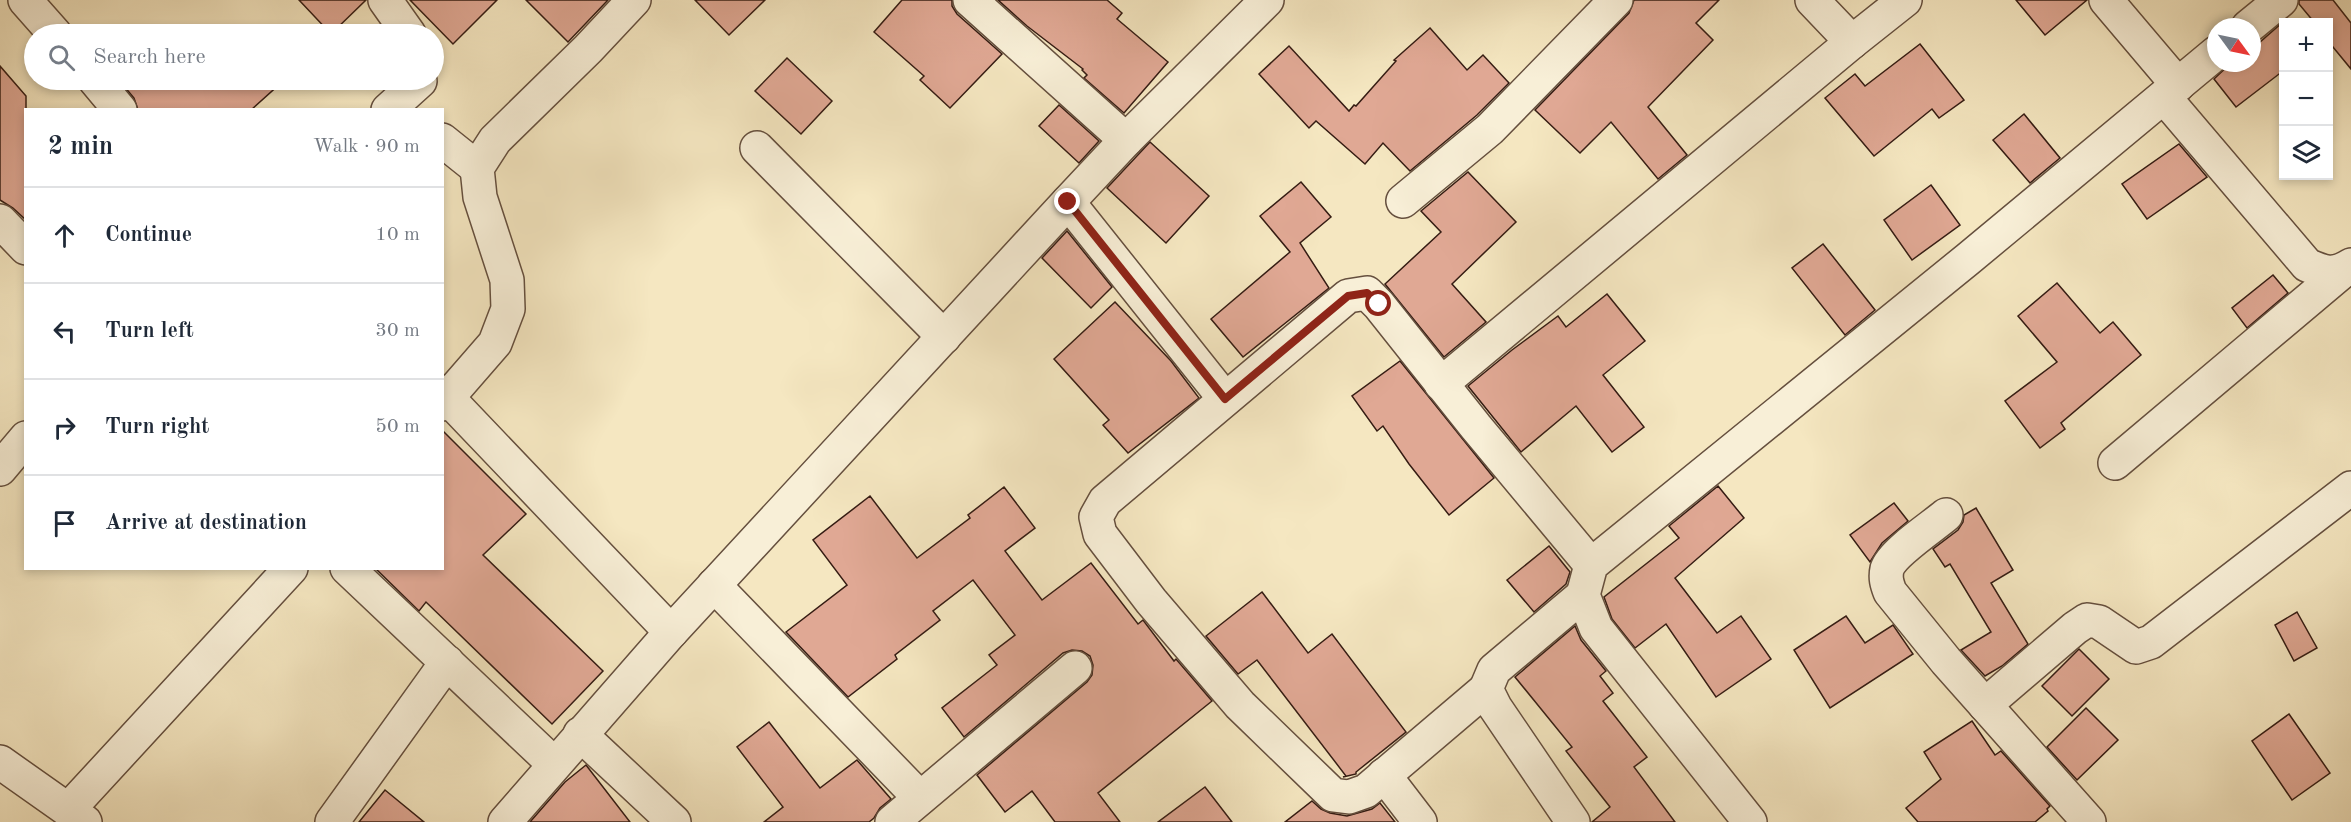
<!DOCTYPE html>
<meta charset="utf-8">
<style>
:root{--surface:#fff;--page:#f6f6f7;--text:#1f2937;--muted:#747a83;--line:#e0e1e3}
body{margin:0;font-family:"Old Standard TT",serif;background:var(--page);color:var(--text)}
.controls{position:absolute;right:18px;top:18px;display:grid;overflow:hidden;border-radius:0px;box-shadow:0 3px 9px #0003}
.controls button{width:54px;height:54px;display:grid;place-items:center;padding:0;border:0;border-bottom:2px solid var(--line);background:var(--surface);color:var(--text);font:30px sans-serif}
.compass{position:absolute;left:2207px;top:18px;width:54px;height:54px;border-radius:50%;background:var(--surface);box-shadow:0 3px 9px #0003;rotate:123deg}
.stop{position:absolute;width:18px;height:18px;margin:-14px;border:4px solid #8f2418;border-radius:50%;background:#fff}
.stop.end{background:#8f2418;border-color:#fff;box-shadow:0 2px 6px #0008}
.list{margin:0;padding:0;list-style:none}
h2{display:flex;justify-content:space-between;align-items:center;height:78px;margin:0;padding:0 24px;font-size:26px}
h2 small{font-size:20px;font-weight:400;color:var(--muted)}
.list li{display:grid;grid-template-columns:39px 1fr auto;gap:18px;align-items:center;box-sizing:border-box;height:96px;padding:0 24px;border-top:2px solid var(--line)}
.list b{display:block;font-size:22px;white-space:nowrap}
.list em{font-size:20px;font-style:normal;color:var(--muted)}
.icon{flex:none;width:33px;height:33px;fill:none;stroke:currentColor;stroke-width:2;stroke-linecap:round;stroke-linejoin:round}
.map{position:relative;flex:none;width:2351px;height:822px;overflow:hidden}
.search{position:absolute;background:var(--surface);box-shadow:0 3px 9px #0003;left:24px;top:24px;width:420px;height:66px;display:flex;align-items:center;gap:15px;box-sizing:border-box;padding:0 21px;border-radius:33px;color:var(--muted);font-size:22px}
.panel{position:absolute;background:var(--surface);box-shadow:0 3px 9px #0003;left:24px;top:108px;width:420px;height:462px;border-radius:0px}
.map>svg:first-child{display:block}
</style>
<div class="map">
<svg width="2351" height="822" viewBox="0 0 2351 822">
<rect width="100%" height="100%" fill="#f5e7c1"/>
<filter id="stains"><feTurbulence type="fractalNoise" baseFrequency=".00333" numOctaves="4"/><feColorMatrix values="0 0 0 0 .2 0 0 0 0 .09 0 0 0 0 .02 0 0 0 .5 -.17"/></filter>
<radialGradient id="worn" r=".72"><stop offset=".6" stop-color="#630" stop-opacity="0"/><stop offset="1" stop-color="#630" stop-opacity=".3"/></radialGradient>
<g fill="#e0a894" stroke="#351c13" stroke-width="1.5">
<polygon points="299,0 366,0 331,34"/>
<polygon points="410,0 497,0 453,44"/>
<polygon points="526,0 608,0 568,42"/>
<polygon points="695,0 765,0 729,35"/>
<polygon points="902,0 952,0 952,6 957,14 1002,54 950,108 920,80 924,76 874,32"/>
<polygon points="998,0 1107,0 1122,13 1117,19 1168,62 1124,113 1084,78 1087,75 1082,70 1083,69 1027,26"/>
<polygon points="1634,0 1719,0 1696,23 1713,40 1648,107 1687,155 1658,179 1611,122 1580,153 1535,110 1629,13"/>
<polygon points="2016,0 2087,0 2045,35"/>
<polygon points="2299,0 2333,0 2351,23 2351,69 2328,41 2328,22 2314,22 2299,4"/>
<polygon points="2283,22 2283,71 2236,107 2214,79 2231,63 2252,63 2252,45 2260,42"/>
<polygon points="1430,28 1467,70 1483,55 1509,83 1477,115 1410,171 1383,143 1365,164 1316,121 1309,128 1259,74 1289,46 1349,111 1354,105 1356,106 1396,61 1394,60"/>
<polygon points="1920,44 1964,100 1939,118 1932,109 1874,156 1825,98 1855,74 1865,86"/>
<polygon points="787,58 832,101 801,134 755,91"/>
<polygon points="0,66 26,96 26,220 13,208 0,200"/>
<polygon points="119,80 279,80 282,82 251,110 138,110 134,98"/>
<polygon points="1059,105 1099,141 1079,163 1039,126"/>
<polygon points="2024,114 2060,158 2030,183 1993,140"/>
<polygon points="1150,142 1209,196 1166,243 1107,188"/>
<polygon points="2179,144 2207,177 2147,219 2122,184"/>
<polygon points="1468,172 1516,222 1452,284 1486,322 1444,357 1385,284 1441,232 1421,211"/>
<polygon points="1301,182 1331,217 1300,243 1329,288 1243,357 1211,319 1290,252 1260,216"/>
<polygon points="1931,185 1960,225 1912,260 1884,220"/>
<polygon points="1067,231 1112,287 1091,308 1042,258"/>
<polygon points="1823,244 1875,310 1845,335 1792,268"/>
<polygon points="2273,275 2288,293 2247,328 2232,308"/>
<polygon points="2057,283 2100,333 2113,322 2141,355 2061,423 2065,429 2040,448 2005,401 2057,362 2018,316"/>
<polygon points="1607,294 1645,341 1603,375 1644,427 1612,452 1576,406 1521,452 1468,386 1512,350 1558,316 1566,327"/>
<polygon points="1115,302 1171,361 1199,398 1128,453 1103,425 1109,420 1054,359"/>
<polygon points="1400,361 1494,478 1449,515 1409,464 1383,426 1377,431 1352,396"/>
<polygon points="442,430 526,514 483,555 603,671 552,724 426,602 419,611 375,568 442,568"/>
<polygon points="1718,486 1744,518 1675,578 1717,633 1741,616 1771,659 1716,697 1666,624 1635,648 1612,619 1604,597 1679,538 1669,526"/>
<polygon points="1004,487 1035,528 1005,551 1042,600 1091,563 1138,624 1143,620 1174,661 1176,659 1212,701 1098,793 1120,822 1055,822 1032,791 1005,812 977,775 1087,682 1092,675 1093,665 1090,656 1082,651 1072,650 1063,653 964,737 942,708 997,665 989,655 1015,635 973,580 933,611 940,620 895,655 897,659 848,697 786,632 847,585 813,540 870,496 917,558 970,518 968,515"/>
<polygon points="1894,503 1908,521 1882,543 1870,562 1850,535"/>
<polygon points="1976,508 2013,570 1991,583 2028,644 2002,666 1985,676 1961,650 1991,632 1950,564 1945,567 1933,549 1958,530 1963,522 1964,515"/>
<polygon points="1549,546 1570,572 1566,584 1534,612 1507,580"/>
<polygon points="1262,592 1308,653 1332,634 1406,732 1356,772 1356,774 1343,777 1346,776 1257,660 1238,674 1206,636"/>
<polygon points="2297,612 2317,648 2294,661 2275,625"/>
<polygon points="1846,616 1865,643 1893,625 1913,654 1830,708 1794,650"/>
<polygon points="1575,626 1581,640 1606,671 1600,676 1613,693 1603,701 1647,757 1634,767 1675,822 1592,822 1610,807 1566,751 1572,747 1515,677"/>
<polygon points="2079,649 2109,679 2072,716 2042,686"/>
<polygon points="2086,708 2118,740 2077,780 2047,747"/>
<polygon points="2289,714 2330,773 2292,800 2252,741"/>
<polygon points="1972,721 1995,755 2001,751 2050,806 2047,809 2048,811 2035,822 1918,822 1906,808 1941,779 1924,752"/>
<polygon points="769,722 820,788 857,760 891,799 880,808 874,818 869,822 764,822 783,807 737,747"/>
<polygon points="586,765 630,822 530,822 565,782"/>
<polygon points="1205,787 1232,822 1158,822"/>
<polygon points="385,790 424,822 359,822"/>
<polygon points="1312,801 1321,809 1330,813 1347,816 1372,809 1380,803 1395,822 1285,822"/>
</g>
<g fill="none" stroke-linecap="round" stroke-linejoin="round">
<g stroke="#654f3e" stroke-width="36">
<g id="minor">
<polyline points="25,0 55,34"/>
<polyline points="385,0 409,34"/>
<polyline points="970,0 1126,140"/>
<polyline points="1812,0 1852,42"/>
<polyline points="2106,0 2178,85"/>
<polyline points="2248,27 2281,0"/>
<polyline points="95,80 120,110"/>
<path d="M2164,97L2307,265C2325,273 2333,276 2351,265"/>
<polyline points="388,110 420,81"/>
<polyline points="442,140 477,168"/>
<polyline points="757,148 944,337"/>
<polyline points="1403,201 1490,129 1616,0"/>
<polyline points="1068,202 1225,399"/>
<polyline points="0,221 26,248"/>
<polyline points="1441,384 1852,42 1905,0"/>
<polyline points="442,392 671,632"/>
<polyline points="442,404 495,343 508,309 507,280 480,197 477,168 495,140 588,49 634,0"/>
<polyline points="2115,463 2344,270"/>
<polyline points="0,469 26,438"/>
<path d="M1946,515C1932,527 1892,553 1887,569C1885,578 1887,584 1890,592L1946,661L2089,822"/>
<polyline points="347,568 554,764"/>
<polyline points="714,585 920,798"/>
<polyline points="1486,689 1366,791 1349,797 1333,795 1240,705 1151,601 1100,534 1096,517 1105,501 1348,296 1367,293 1379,305 1476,427 1591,565"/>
<polyline points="1985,705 2075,628 2087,620 2099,622 2136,647 2151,642 2351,488"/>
<polyline points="580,734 674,822"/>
<polyline points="0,762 85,822"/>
<polyline points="1384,775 1420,822"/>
<polyline points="68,810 291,568"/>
<polyline points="332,822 447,662"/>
<polyline points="505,822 671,632 1068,202 1126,140 1267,0"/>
<polyline points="892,822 1075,668"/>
<polyline points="1573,822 1495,707 1486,689 1494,670 1583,595"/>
<polyline points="1750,822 1596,628 1583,595 1591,565 1968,259 2216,53"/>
</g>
</g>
<use href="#minor" stroke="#f8efd7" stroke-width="33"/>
</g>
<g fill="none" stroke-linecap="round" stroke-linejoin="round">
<polyline stroke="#8f2418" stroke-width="8" points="1068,202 1225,399 1348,296 1367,293 1379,304"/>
</g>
<rect width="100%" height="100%" filter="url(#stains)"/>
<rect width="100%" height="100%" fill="url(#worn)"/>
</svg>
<div class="controls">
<button>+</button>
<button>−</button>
<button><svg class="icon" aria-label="layers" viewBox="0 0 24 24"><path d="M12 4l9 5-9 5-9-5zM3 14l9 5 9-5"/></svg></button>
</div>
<svg class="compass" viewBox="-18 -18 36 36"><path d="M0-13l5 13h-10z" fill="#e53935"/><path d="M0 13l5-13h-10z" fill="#747a83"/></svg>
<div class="stop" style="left:1379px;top:304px"></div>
<div class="stop end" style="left:1068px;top:202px"></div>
<div class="search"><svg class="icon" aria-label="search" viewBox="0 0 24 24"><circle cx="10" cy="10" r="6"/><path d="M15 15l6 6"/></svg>Search here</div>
<section class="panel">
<h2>2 min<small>Walk · 90 m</small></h2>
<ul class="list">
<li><svg class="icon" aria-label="ahead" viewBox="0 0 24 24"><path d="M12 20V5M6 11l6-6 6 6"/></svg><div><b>Continue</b></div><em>10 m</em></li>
<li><svg class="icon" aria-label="left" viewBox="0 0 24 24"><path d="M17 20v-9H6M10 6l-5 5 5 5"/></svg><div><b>Turn left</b></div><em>30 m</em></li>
<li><svg class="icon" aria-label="right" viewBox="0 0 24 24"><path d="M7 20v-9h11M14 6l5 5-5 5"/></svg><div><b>Turn right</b></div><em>50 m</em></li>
<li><svg class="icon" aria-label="arrive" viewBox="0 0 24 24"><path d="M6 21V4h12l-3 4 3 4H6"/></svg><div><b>Arrive at destination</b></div></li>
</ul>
</section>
</div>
